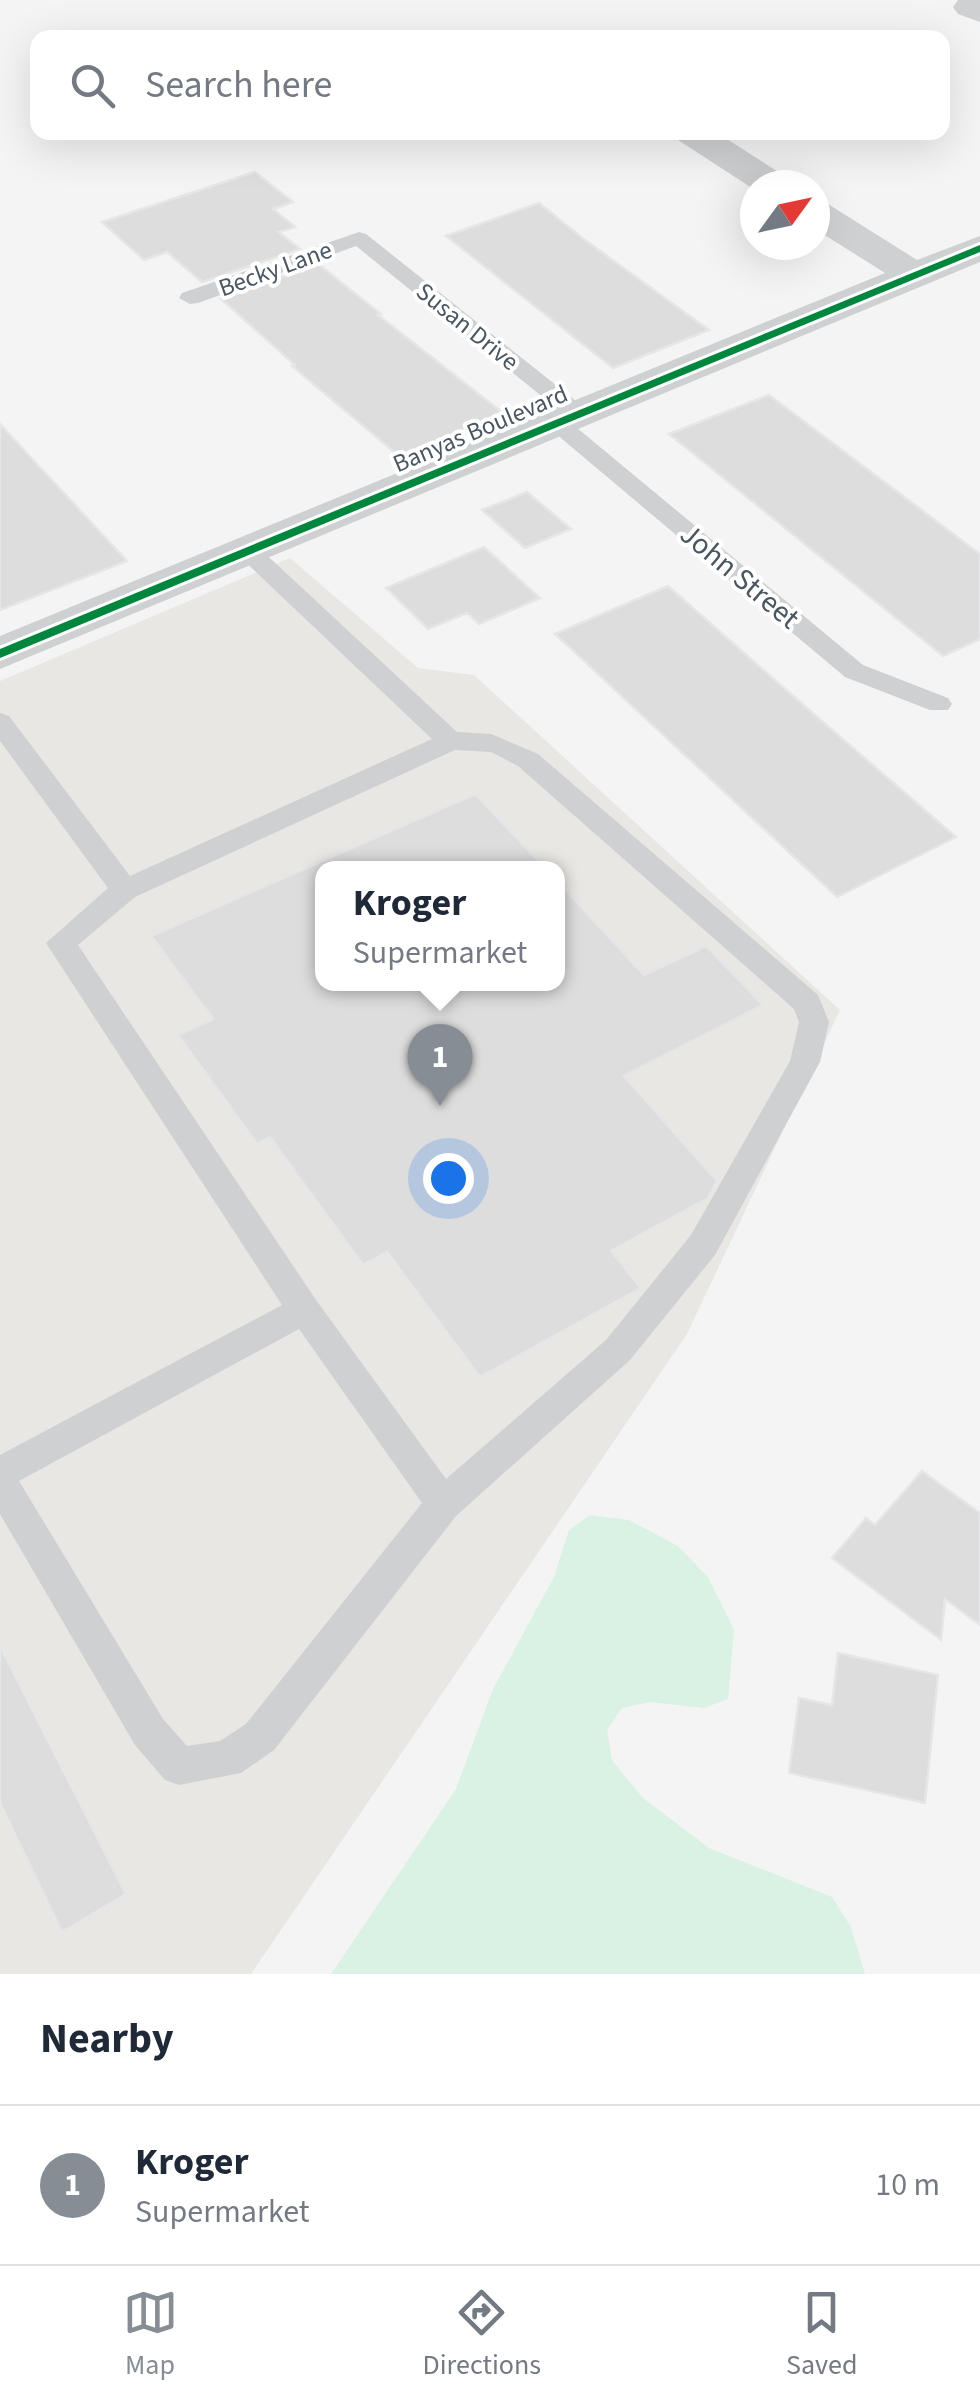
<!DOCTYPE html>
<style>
:root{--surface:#fff;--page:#f6f6f7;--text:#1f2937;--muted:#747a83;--line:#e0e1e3;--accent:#868d94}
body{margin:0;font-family:"Source Sans 3",sans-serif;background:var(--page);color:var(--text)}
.compass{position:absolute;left:740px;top:170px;width:90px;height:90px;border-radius:50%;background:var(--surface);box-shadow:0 10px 40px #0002;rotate:57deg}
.you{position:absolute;left:448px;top:1178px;width:35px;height:35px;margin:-25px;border:8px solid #fff;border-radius:50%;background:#1a73e8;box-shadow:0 0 0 15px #1a73e833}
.badge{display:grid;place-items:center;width:65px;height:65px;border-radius:50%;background:var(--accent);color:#fff;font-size:32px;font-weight:700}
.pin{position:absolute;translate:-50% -82px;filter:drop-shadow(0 2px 5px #0008)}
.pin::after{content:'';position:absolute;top:52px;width:35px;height:30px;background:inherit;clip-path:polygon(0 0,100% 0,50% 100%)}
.popup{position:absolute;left:315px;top:861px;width:250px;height:130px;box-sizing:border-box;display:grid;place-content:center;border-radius:20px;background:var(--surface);filter:drop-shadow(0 2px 8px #0005);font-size:32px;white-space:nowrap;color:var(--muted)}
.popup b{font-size:38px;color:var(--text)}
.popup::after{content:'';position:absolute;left:50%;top:100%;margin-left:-20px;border:20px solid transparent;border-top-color:var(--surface)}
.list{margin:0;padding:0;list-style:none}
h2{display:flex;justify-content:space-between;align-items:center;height:130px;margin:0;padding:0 40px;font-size:42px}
h2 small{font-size:32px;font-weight:400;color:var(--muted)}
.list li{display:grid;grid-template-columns:65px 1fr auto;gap:30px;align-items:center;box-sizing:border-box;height:160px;padding:0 40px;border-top:2px solid var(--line)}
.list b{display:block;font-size:38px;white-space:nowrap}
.list p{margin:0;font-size:32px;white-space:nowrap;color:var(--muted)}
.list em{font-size:32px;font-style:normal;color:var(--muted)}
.icon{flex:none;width:55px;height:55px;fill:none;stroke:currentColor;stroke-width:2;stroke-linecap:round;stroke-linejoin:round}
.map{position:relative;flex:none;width:980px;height:1974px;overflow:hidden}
.search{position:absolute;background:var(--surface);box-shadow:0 10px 40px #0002;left:30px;right:30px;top:30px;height:110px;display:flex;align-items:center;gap:25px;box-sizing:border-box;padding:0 35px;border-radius:20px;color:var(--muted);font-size:38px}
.sheet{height:290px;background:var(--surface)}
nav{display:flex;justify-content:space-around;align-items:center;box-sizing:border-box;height:140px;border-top:2px solid var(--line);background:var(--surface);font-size:28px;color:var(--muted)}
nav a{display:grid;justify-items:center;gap:5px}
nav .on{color:var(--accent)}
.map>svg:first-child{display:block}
</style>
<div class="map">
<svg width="980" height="1974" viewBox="0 0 980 1974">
<rect width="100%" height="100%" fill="#f4f4f4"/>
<path fill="#e8e7e3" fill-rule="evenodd" d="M290,558L418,668L474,675L840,1010L687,1334L251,1974H0V681ZM322,868H558V984H322Z"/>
<polygon fill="#d9f2e3" points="590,1515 629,1520 678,1546 708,1577 734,1630 728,1699 704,1708 650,1702 622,1708 607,1730 612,1760 643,1798 709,1848 832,1897 851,1927 865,1974 331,1974 456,1789 493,1689 554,1577 569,1530"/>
<g fill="#ddddde" stroke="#e5e6e7" stroke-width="2.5">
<polygon points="255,172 293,202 273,209 295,227 279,232 300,249 202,282 167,252 144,260 102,222"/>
<polygon points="539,203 585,240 709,330 613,368 446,236"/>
<polygon points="318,264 381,314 378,315 503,413 399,456 292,366 295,365 221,299"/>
<polygon points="769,395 980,554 980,639 943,656 669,434"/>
<polygon points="0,424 127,561 0,610"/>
<polygon points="527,492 571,529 525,548 482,510"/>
<polygon points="484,547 540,598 479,624 467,613 428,629 386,588"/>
<polygon points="668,586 800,702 956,837 837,897 555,634"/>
<polygon points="475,794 545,868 322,868 322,984 558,984 558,882 644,975 706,946 763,1005 624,1076 717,1181 708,1198 611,1251 641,1288 480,1377 387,1252 363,1265 270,1137 257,1144 178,1035 213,1019 151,936"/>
<polygon points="922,1471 980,1513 980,1625 945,1599 941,1640 832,1558 866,1518 875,1525"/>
<polygon points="0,1646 126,1894 62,1932 0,1803"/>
<polygon points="838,1653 938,1675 925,1803 789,1773 799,1698 832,1705"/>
</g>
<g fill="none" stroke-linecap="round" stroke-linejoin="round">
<g fill="#ced0d2" fill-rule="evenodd">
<polygon points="359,232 366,234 586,409 590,414 586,419 570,419 356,246 198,303 190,304 179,298 182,293"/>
<polygon points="557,416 565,418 863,665 948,698 952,704 948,710 930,710 845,677 549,428 545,423 549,418"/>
<path d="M248,543L257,546L457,732L491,734L538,754L818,995L829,1022L820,1062L715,1255L630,1360L456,1516L274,1750L241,1773L179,1785L165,1780L135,1745L0,1514V1455L282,1305L46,943L108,888L0,741V713L9,716L130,876L432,739L239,556L236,551L239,546ZM455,750L491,752L518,766L794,1009L799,1022L790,1061L691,1235L606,1340L446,1479L316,1300L78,945L135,897ZM299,1329L422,1503L246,1724L220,1741L187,1746L163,1719L19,1481Z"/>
</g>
<g fill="#ced0d2" fill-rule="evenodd">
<polygon points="958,0 980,0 980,22 958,14 953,7"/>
<polygon points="673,132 716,132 786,177 792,185 755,185 755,190 678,140"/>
<polygon points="815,201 828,204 917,260 980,236 980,262 0,669 0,636 885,273 815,229"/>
</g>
<g stroke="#fff" stroke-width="6">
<polygon id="cycleway" points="980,245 980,252 0,658 0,649"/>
</g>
<use href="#cycleway" fill="#00873e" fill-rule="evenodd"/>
</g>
<g text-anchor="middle" stroke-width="8" stroke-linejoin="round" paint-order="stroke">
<g font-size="25" fill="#4a5661" stroke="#fff">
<text transform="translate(275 268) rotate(-20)" y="9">Becky Lane</text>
<text transform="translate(468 326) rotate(39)" y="9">Susan Drive</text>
<text transform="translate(480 428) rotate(-23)" y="9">Banyas Boulevard</text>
</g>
<g font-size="30" fill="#4a5661" stroke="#fff">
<text transform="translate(740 576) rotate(40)" y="10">John Street</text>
</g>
</g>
</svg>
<svg class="compass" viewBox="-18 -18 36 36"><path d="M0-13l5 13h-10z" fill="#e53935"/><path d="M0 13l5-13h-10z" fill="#747a83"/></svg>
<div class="you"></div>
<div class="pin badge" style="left:440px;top:1106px">1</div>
<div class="popup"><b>Kroger</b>Supermarket</div>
<div class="search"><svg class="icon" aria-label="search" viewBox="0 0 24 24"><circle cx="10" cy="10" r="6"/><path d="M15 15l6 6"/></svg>Search here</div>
</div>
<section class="sheet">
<h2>Nearby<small></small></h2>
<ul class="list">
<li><span class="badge">1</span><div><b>Kroger</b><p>Supermarket</p></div><em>10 m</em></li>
</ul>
</section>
<nav>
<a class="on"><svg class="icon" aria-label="map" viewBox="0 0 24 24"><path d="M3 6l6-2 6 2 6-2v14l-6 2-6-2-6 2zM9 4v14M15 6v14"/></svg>Map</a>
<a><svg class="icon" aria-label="directions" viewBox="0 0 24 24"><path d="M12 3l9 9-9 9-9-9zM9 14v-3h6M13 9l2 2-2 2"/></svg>Directions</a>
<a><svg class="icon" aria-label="saved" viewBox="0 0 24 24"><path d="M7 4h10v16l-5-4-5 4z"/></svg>Saved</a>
</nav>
